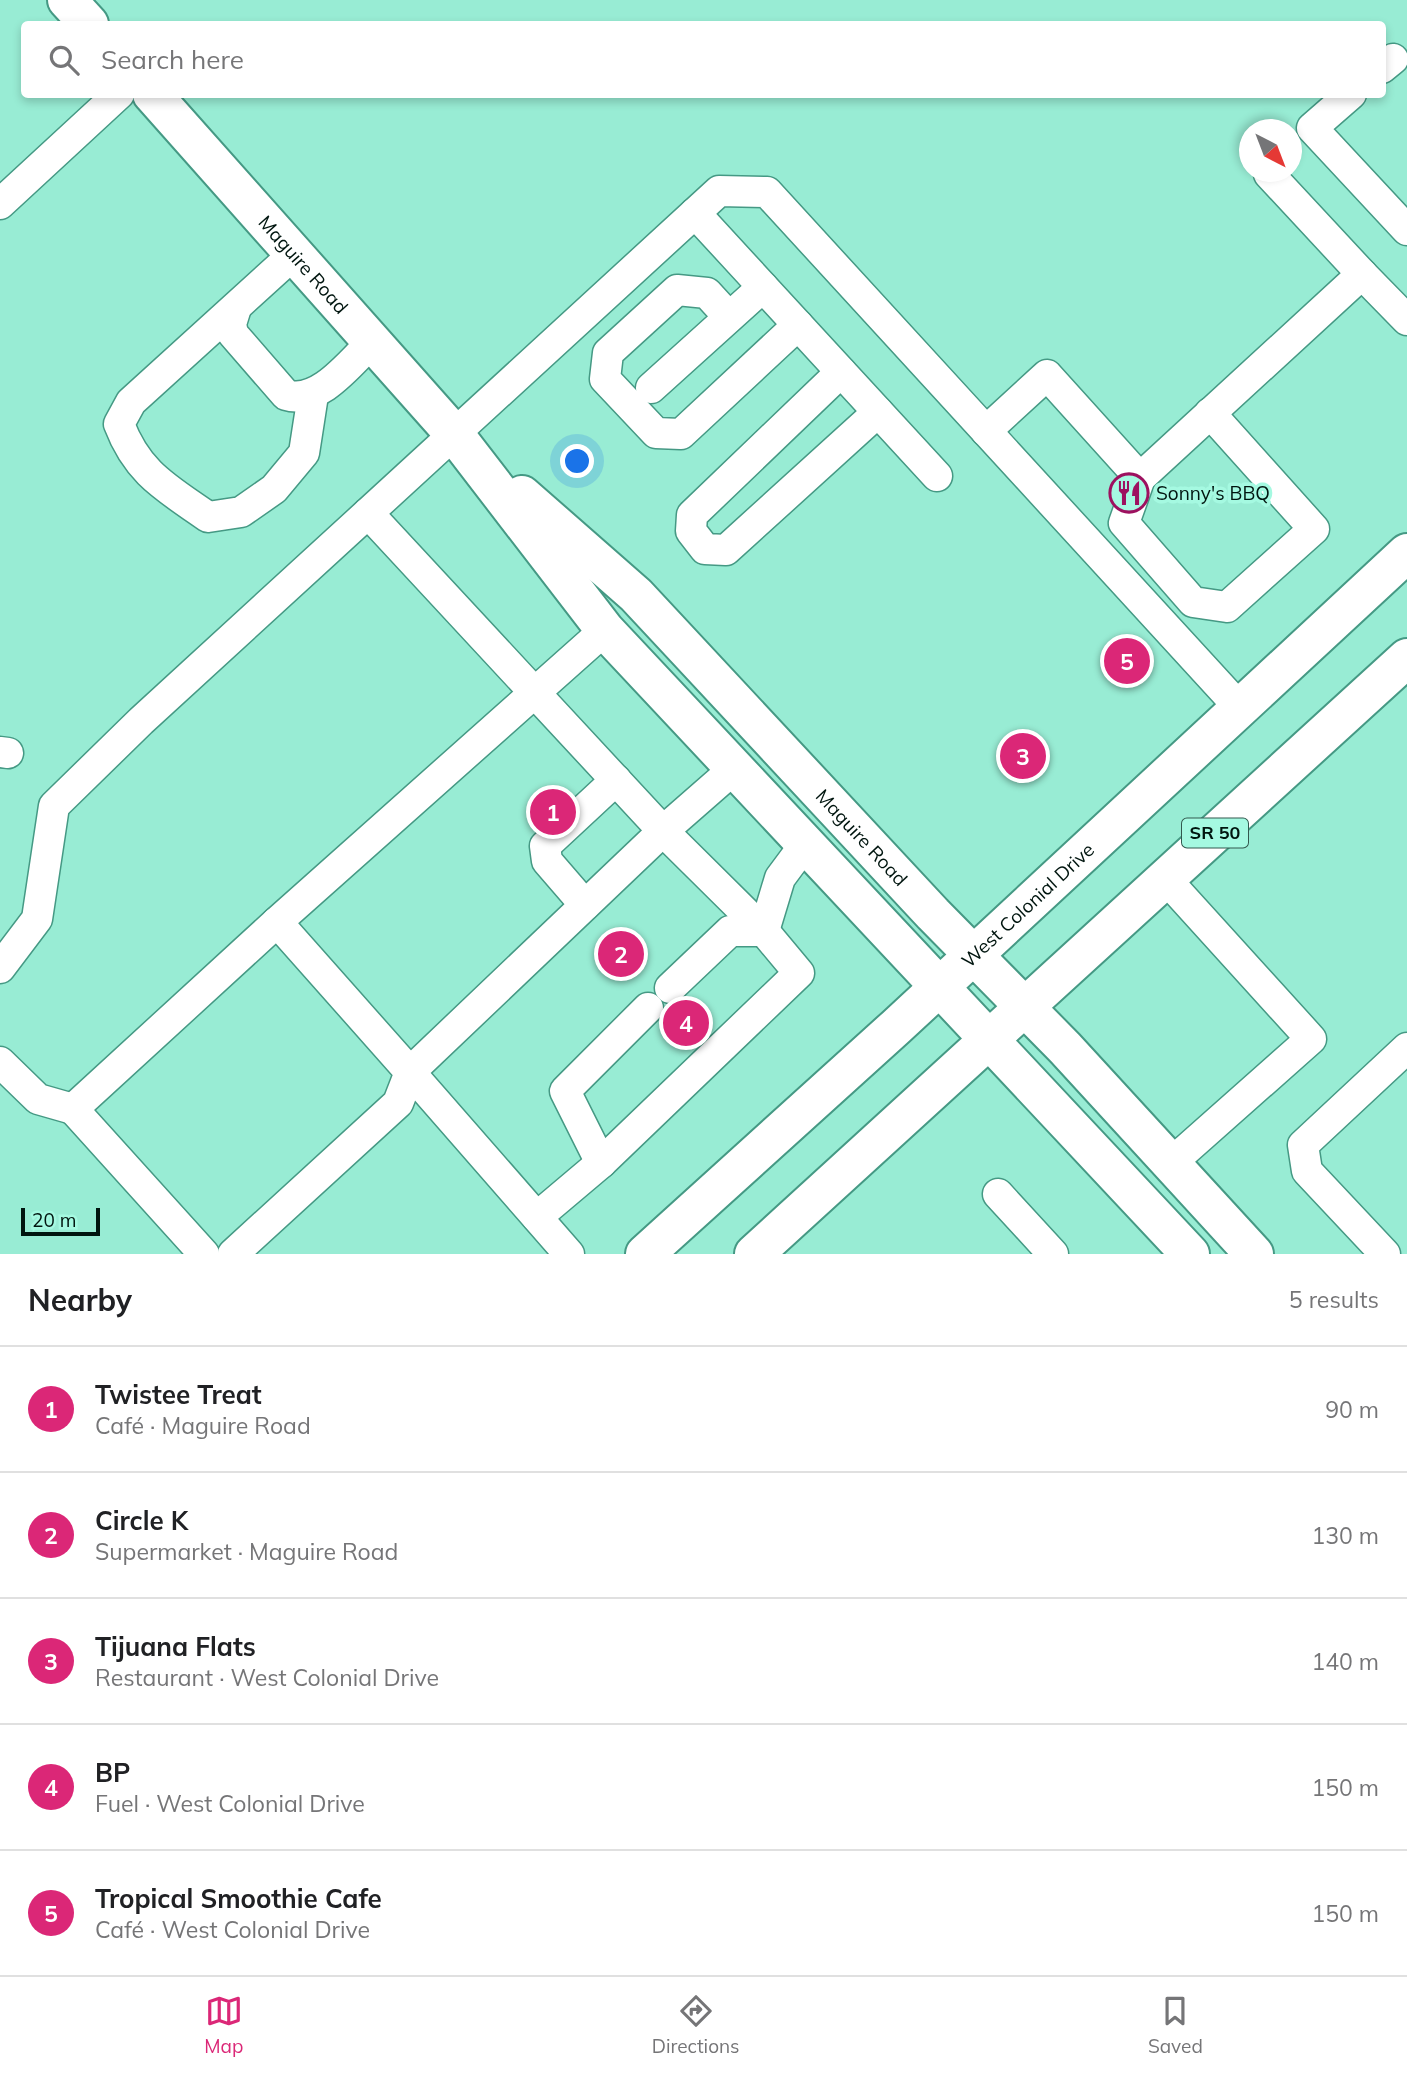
<!DOCTYPE html>
<meta charset="utf-8">
<style>
:root{--surface:#fff;--page:#f2f2f2;--text:#202124;--muted:#757577;--line:#e0e0e0;--accent:#db2777}
body{margin:0;font-family:Mulish,sans-serif;background:var(--page);color:var(--text)}
.compass{position:absolute;left:1239px;top:119px;width:63px;height:63px;border-radius:50%;background:var(--surface);box-shadow:0 4px 10px #0003;rotate:138deg}
.scale{position:absolute;left:21px;bottom:18px;width:79px;box-sizing:border-box;padding-left:7px;border:4px solid #00150f;border-top:0;font-size:19px;line-height:24px;white-space:nowrap;color:#00150f;-webkit-text-stroke:5px #a5f9e1;paint-order:stroke}
.you{position:absolute;left:578px;top:462px;width:24px;height:24px;margin:-18px;border:5px solid #fff;border-radius:50%;background:#1a73e8;box-shadow:0 0 0 10px #1a73e833}
.badge{display:grid;place-items:center;width:46px;height:46px;border-radius:50%;background:var(--accent);color:#fff;font-size:23px;font-weight:700}
.pin{position:absolute;translate:-50% -50%;border:4px solid #fff;box-shadow:0 2px 7px #0006}
.list{margin:0;padding:0;list-style:none}
h2{display:flex;justify-content:space-between;align-items:center;height:91px;margin:0;padding:0 28px;font-size:30px}
h2 small{font-size:23px;font-weight:400;color:var(--muted)}
.list li{display:grid;grid-template-columns:46px 1fr auto;gap:21px;align-items:center;box-sizing:border-box;height:126px;padding:0 28px;border-top:2px solid var(--line)}
.list b{display:block;font-size:26px;white-space:nowrap}
.list p{margin:0;font-size:23px;white-space:nowrap;color:var(--muted)}
.list em{font-size:23px;font-style:normal;color:var(--muted)}
.icon{flex:none;width:38px;height:38px;fill:none;stroke:currentColor;stroke-width:2;stroke-linecap:round;stroke-linejoin:round}
.map{position:relative;flex:none;width:1407px;height:1254px;overflow:hidden}
.search{position:absolute;background:var(--surface);box-shadow:0 4px 10px #0003;left:21px;right:21px;top:21px;height:77px;display:flex;align-items:center;gap:18px;box-sizing:border-box;padding:0 24px;border-radius:7px;color:var(--muted);font-size:26px}
.sheet{height:721px;background:var(--surface)}
nav{display:flex;justify-content:space-around;align-items:center;box-sizing:border-box;height:98px;border-top:2px solid var(--line);background:var(--surface);font-size:19px;color:var(--muted)}
nav a{display:grid;justify-items:center;gap:4px}
nav .on{color:var(--accent)}
.map>svg:first-child{display:block}
</style>
<div class="map">
<svg width="1407" height="1254" viewBox="0 0 1407 1254">
<rect width="100%" height="100%" fill="#98ecd4"/>
<g fill="none" stroke-linecap="round" stroke-linejoin="round">
<g stroke="#459984" stroke-width="33">
<g id="minor">
<polyline points="1382,68 1393,59"/>
<polyline points="1351,94 1312,128 1407,230"/>
<polyline points="0,204 119,94"/>
<polyline points="695,213 937,476"/>
<path d="M294,254L131,402L119,424C138,474 167,488 208,517L241,512L274,489L304,453L313,395"/>
<polyline points="1362,274 1407,320"/>
<path d="M235,311L231,324L233,334L286,395C319,405 350,363 372,342"/>
<polyline points="729,317 707,293 677,290 608,353 605,379 656,433 681,434 798,325"/>
<polyline points="841,372 692,515 691,531 705,549 726,550 878,412"/>
<polyline points="651,388 763,287"/>
<polyline points="986,431 1047,375 1140,478 1362,274 1269,174"/>
<polyline points="1140,478 1124,523 1193,602 1227,607 1314,529 1210,413"/>
<polyline points="0,752 8,753"/>
<polyline points="1165,878 1311,1039 1170,1164"/>
<polyline points="585,905 547,861 545,846 616,780"/>
<polyline points="764,931 780,878 806,843"/>
<polyline points="0,968 37,919 54,806 141,721 368,513"/>
<polyline points="670,988 730,931 764,931"/>
<polyline points="0,1062 38,1099 73,1109"/>
<polyline points="601,1163 565,1091 648,1008"/>
<polyline points="998,1194 1053,1254"/>
<polyline points="537,1217 601,1163 799,973 764,931 663,831 368,513 719,191 767,192 1240,708"/>
<polyline points="204,1254 73,1109 277,922 605,630"/>
<polyline points="233,1254 398,1103 410,1072 277,922"/>
<polyline points="569,1254 410,1072 663,831 735,768"/>
<polyline points="1385,1254 1307,1171 1303,1145 1407,1048"/>
</g>
</g>
<g stroke="#459984" stroke-width="42">
<g id="major">
<polyline points="67,0 89,24"/>
<path id="s1" d="M152,94L455,435L605,630L1190,1254"/>
<path id="s2" d="M522,495L636,595L933,914L1065,1048L1254,1254"/>
</g>
</g>
<g stroke="#459984" stroke-width="42">
<g id="highway">
<path id="s3" d="M645,1254L896,1027L1407,553"/>
<polyline points="754,1254 1407,658"/>
</g>
</g>
<use href="#minor" stroke="#fff" stroke-width="30"/>
<use href="#major" stroke="#fff" stroke-width="38"/>
<use href="#highway" stroke="#fff" stroke-width="38"/>
</g>
<defs>
<g id="restaurant-ring" transform="scale(2.0125)"><circle r="9.5" fill="#a5f9e1" stroke="#9d115f" stroke-width="1.5"/><path d="M-5-6h1v4h1v-4h1v4h1v-4h1v5L-1.5 .5V6h-2V.5L-5-1ZM5-6V6H3V1.5H1.5Q1.5-4 5-6Z" fill="#9d115f"/></g>
</defs>
<g fill-rule="evenodd">
<use href="#restaurant-ring" x="1129" y="493"/>
</g>
<g text-anchor="middle" stroke-width="7" stroke-linejoin="round" paint-order="stroke">
<rect fill="#a5f9e1" stroke="#32594e" stroke-width="2" x="1182" y="818.5" width="66" height="29" rx="5"/>
<g font-size="18" font-weight="bold" fill="#00150f">
<text x="1215" y="839">SR 50</text>
</g>
<g font-size="19" fill="#00150f" stroke="#a5f9e1">
<text dy="7" stroke="none"><textPath href="#s1" startOffset="228">Maguire Road</textPath></text>
<text dy="7" stroke="none"><textPath href="#s2" startOffset="483">Maguire Road</textPath></text>
<text dy="7" stroke="none"><textPath href="#s3" startOffset="518">West Colonial Drive</textPath></text>
</g>
<g font-size="19" fill="#00150f" stroke="#a5f9e1" text-anchor="start">
<text x="1156" y="500">Sonny's BBQ</text>
</g>
</g>
</svg>
<svg class="compass" viewBox="-18 -18 36 36"><path d="M0-13l5 13h-10z" fill="#e53935"/><path d="M0 13l5-13h-10z" fill="#757577"/></svg>
<div class="scale">20 m</div>
<div class="you"></div>
<div class="pin badge" style="left:553px;top:812px">1</div>
<div class="pin badge" style="left:621px;top:954px">2</div>
<div class="pin badge" style="left:1023px;top:756px">3</div>
<div class="pin badge" style="left:686px;top:1023px">4</div>
<div class="pin badge" style="left:1127px;top:661px">5</div>
<div class="search"><svg class="icon" aria-label="search" viewBox="0 0 24 24"><circle cx="10" cy="10" r="6"/><path d="M15 15l6 6"/></svg>Search here</div>
</div>
<section class="sheet">
<h2>Nearby<small>5 results</small></h2>
<ul class="list">
<li><span class="badge">1</span><div><b>Twistee Treat</b><p>Café · Maguire Road</p></div><em>90 m</em></li>
<li><span class="badge">2</span><div><b>Circle K</b><p>Supermarket · Maguire Road</p></div><em>130 m</em></li>
<li><span class="badge">3</span><div><b>Tijuana Flats</b><p>Restaurant · West Colonial Drive</p></div><em>140 m</em></li>
<li><span class="badge">4</span><div><b>BP</b><p>Fuel · West Colonial Drive</p></div><em>150 m</em></li>
<li><span class="badge">5</span><div><b>Tropical Smoothie Cafe</b><p>Café · West Colonial Drive</p></div><em>150 m</em></li>
</ul>
</section>
<nav>
<a class="on"><svg class="icon" aria-label="map" viewBox="0 0 24 24"><path d="M3 6l6-2 6 2 6-2v14l-6 2-6-2-6 2zM9 4v14M15 6v14"/></svg>Map</a>
<a><svg class="icon" aria-label="directions" viewBox="0 0 24 24"><path d="M12 3l9 9-9 9-9-9zM9 14v-3h6M13 9l2 2-2 2"/></svg>Directions</a>
<a><svg class="icon" aria-label="saved" viewBox="0 0 24 24"><path d="M7 4h10v16l-5-4-5 4z"/></svg>Saved</a>
</nav>
